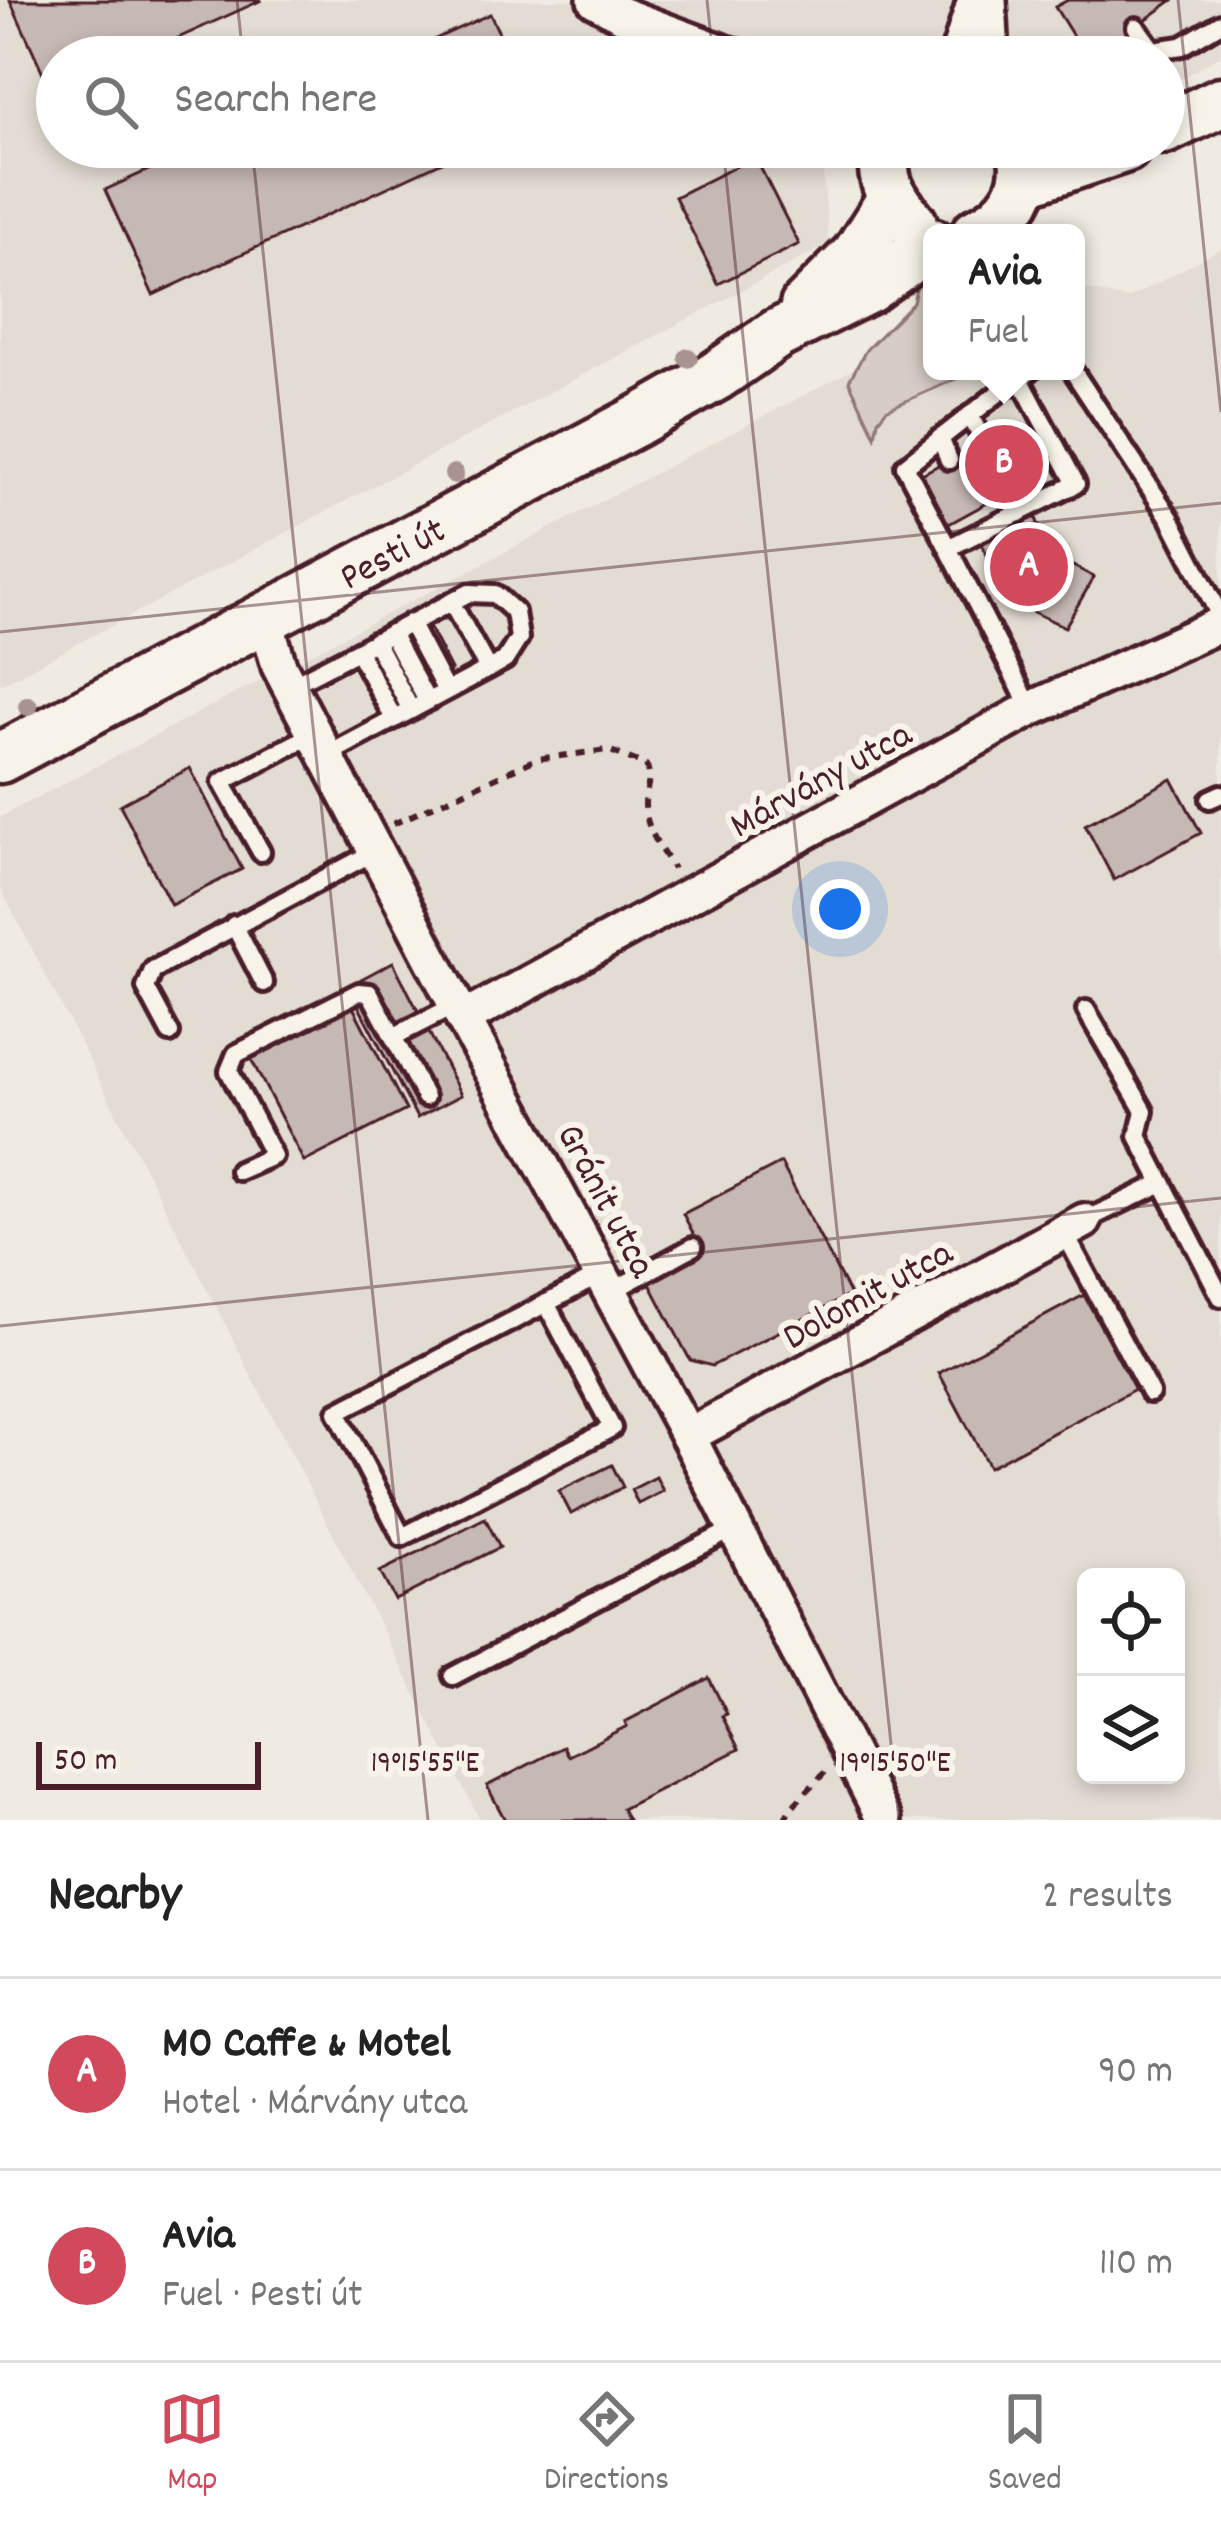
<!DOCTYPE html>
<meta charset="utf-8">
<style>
:root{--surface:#fff;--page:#f6f6f6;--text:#222;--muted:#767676;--line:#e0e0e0;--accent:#d1495b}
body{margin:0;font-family:Dekko,sans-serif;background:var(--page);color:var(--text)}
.controls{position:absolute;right:36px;bottom:36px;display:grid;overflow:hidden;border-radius:18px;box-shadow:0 6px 18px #0003}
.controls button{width:108px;height:108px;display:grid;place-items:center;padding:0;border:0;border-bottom:3px solid var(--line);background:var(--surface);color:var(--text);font:60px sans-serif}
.scale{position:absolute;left:36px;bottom:30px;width:225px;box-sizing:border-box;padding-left:12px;border:6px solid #4a1f2b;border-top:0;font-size:33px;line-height:42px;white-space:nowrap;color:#4a1f2b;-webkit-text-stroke:9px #f7f3e8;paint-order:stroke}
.you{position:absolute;left:840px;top:909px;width:42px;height:42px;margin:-30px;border:9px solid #fff;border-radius:50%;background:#1a73e8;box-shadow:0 0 0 18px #1a73e833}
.badge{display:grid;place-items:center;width:78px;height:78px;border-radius:50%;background:var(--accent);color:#fff;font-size:39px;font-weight:700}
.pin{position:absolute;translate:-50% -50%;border:6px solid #fff;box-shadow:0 3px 12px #0006}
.popup{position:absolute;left:923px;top:224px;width:162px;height:156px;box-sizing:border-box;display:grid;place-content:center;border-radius:18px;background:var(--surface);filter:drop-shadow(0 3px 9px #0005);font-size:39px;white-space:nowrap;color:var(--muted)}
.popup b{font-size:45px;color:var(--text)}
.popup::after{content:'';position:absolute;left:50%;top:100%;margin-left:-24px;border:24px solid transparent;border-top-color:var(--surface)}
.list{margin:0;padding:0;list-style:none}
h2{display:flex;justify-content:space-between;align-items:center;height:156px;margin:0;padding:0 48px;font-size:51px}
h2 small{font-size:39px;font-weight:400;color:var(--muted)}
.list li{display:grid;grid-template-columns:78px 1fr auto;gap:36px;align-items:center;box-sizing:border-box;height:192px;padding:0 48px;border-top:3px solid var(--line)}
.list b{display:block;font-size:45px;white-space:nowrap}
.list p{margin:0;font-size:39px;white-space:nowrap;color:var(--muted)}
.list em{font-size:39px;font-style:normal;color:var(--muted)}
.icon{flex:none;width:66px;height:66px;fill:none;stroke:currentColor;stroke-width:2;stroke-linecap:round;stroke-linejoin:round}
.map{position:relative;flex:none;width:1221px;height:1820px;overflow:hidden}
.search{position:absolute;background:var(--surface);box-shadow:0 6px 18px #0003;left:36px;right:36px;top:36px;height:132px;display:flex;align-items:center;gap:30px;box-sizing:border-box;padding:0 42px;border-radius:66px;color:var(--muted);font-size:45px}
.sheet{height:540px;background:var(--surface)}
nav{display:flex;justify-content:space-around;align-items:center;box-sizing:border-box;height:168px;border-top:3px solid var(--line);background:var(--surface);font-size:33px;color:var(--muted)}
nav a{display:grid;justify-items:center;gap:6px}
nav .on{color:var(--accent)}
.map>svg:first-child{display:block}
</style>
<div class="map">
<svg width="1221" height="1820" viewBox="0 0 1221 1820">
<rect width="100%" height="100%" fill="#f0ebe0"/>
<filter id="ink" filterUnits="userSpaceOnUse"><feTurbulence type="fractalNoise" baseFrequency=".00833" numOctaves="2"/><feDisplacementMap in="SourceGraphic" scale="24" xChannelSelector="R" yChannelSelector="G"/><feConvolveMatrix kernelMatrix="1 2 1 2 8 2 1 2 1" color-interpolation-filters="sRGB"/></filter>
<g filter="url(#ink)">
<g fill="#e3dcd2" fill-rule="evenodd">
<polygon points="0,0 1221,0 1221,55 1164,89 1164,57 57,57 57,147 821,147 829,244 0,685"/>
<path d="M1221,248V1820H480L0,887V817L932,328V371H1076V287L1128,299ZM1086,1577H1176V1775H1086Z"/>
</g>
<polygon fill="#d8cdc6" stroke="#917678" stroke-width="3" points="925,278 932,279 932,371 974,371 886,410 878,420 875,436 849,381 866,350 913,302 916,288"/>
<g fill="#c6b8b3" stroke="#4a1f2b" stroke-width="3">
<polygon points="10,0 262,0 136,57 57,57 57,93 53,95"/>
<polygon points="1068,0 1173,0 1094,57 1086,57 1055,7"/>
<polygon points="490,14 508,52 532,41 539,57 396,57"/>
<polygon points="199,147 475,147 153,295 105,190"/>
<polygon points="755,157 799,244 718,284 675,197"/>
<polygon points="1011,426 1038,475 947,525 920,475"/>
<polygon points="1035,515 1048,553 1094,577 1065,627 1006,599 981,542"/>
<polygon points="430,629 451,670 377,708 356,668"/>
<polygon points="190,768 242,869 171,905 120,805"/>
<polygon points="1172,779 1201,833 1114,880 1085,825"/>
<polygon points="393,962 461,1095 417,1118 348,986"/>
<polygon points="353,1007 406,1110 304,1162 251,1059"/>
<polygon points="781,1163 850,1295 712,1366 690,1360 648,1280 703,1252 683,1214"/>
<polygon points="1084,1295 1135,1389 989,1467 939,1373"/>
<polygon points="612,1465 623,1487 571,1514 559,1491"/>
<polygon points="656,1477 663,1491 638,1504 631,1490"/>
<polygon points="485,1518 500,1547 395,1600 380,1572"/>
<polygon points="709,1678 727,1714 722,1716 739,1749 622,1809 628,1820 505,1820 487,1786 563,1747 568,1756 627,1726 625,1722"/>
</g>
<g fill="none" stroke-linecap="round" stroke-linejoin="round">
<g stroke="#4a1f2b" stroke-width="26">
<g id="service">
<polyline points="1136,27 1153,50 1182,46 1221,23"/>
<polyline points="1073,371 1170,518 1221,618"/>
<polyline points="1019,377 1076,484 948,548 905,466 1019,377 1030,371"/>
<polyline points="970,415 983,441"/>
<polyline points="940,438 949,460"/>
<polyline points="1008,491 1019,513"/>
<polyline points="948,548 1031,709"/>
<polyline points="451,602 488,669"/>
<polyline points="410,623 446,691"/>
<polyline points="391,633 427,701"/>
<polyline points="375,641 411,710"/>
<polyline points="358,651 394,719"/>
<polyline points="290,686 469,593 495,594 515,612 519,638 505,660 327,755"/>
<polyline points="1210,799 1221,794"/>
<polyline points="261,852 222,782 315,733"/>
<polyline points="234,925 264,983"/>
<polyline points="1086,1010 1144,1111 1138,1136 1221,1297"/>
<polyline points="170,1033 146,988 153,970 376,851"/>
<polyline points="393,1037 456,1005"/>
<polyline points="239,1171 273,1156 229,1071 236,1054 359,992 370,993 425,1097"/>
<polyline points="1084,1221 1162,1183"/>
<polyline points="1064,1232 1150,1393"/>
<polyline points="612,1291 693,1247"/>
<polyline points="546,1303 612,1428 402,1537 337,1412 568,1292 602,1274"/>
<polyline points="453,1676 735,1528"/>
</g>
</g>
<g stroke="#4a1f2b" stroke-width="42">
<g id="minor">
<polyline points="595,0 620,14 736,57"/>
<polyline points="989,0 992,57"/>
<polyline points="957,57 975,0"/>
<polyline points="265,617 279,666 456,1005 688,1436 884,1820"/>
<polyline points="463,1019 1031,709 1221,624"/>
<polyline points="688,1436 1084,1221"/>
</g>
</g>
<g stroke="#4a1f2b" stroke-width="57">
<g id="secondary">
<polyline points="1164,129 1221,102"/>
<path d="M886,147C878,179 892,199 912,223"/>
<polyline points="1024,181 1126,147"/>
<path d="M976,233C1011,218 1033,186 1022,147"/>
<polyline points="805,306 857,254 892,199"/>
<polyline points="0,758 637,421 716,376 777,334 869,288 932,243"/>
</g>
</g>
<g stroke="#4a1f2b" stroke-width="6" stroke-dasharray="9 9" stroke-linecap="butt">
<path d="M393,824L536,759L608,750L646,765C653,779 645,789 645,804C645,828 661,849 673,869"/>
<polyline points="784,1820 791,1808 828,1769"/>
</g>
<use href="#service" stroke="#f7f3e8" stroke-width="16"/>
<use href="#minor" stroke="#f7f3e8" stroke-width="33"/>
<use href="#secondary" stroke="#f7f3e8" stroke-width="48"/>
</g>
<g fill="#a89292">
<circle cx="688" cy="358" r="10"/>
<circle cx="454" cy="474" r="10"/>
<circle cx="28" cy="706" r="10"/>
</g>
</g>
<path fill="none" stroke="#4a1f2b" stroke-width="3" stroke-opacity="0.45" d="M237,0L243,57M707,0L713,57M1178,0L1221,412M252,147L428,1820M723,147L899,1820M0,632L1221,503M0,1326L1221,1198"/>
<g text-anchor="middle" stroke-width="12" stroke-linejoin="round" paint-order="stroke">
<g font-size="39" fill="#4a1f2b" stroke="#f7f3e8">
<text transform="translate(391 551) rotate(-28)" y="14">Pesti út</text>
<text transform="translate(819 777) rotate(-29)" y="14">Márvány utca</text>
<text transform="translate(609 1199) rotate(62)" y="14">Gránit utca</text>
<text transform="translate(866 1292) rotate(-29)" y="14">Dolomit utca</text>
</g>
</g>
<g font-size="30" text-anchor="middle" fill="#4a1f2b" stroke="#f7f3e8" stroke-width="12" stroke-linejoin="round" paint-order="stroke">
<text x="425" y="1771">19°15'55"E</text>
<text x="895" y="1771">19°15'50"E</text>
</g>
</svg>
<div class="controls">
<button><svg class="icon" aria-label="locate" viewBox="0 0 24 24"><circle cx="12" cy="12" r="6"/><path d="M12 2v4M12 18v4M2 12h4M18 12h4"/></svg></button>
<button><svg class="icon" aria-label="layers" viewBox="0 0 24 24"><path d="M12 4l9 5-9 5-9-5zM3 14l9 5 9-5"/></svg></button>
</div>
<div class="scale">50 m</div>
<div class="you"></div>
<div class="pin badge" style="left:1029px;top:567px">A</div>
<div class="pin badge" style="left:1004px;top:464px">B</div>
<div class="popup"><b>Avia</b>Fuel</div>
<div class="search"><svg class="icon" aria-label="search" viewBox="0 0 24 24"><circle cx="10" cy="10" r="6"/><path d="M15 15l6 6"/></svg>Search here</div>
</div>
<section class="sheet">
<h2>Nearby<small>2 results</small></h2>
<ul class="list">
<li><span class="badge">A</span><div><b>M0 Caffe &amp; Motel</b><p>Hotel · Márvány utca</p></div><em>90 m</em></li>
<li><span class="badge">B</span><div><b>Avia</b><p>Fuel · Pesti út</p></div><em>110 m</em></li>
</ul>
</section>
<nav>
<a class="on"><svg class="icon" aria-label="map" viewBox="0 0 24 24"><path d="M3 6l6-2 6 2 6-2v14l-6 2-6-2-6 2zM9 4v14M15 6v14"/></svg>Map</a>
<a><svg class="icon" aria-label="directions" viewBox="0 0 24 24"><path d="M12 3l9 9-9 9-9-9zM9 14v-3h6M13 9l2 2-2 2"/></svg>Directions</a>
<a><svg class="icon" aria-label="saved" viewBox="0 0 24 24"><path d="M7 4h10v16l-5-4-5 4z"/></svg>Saved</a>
</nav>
